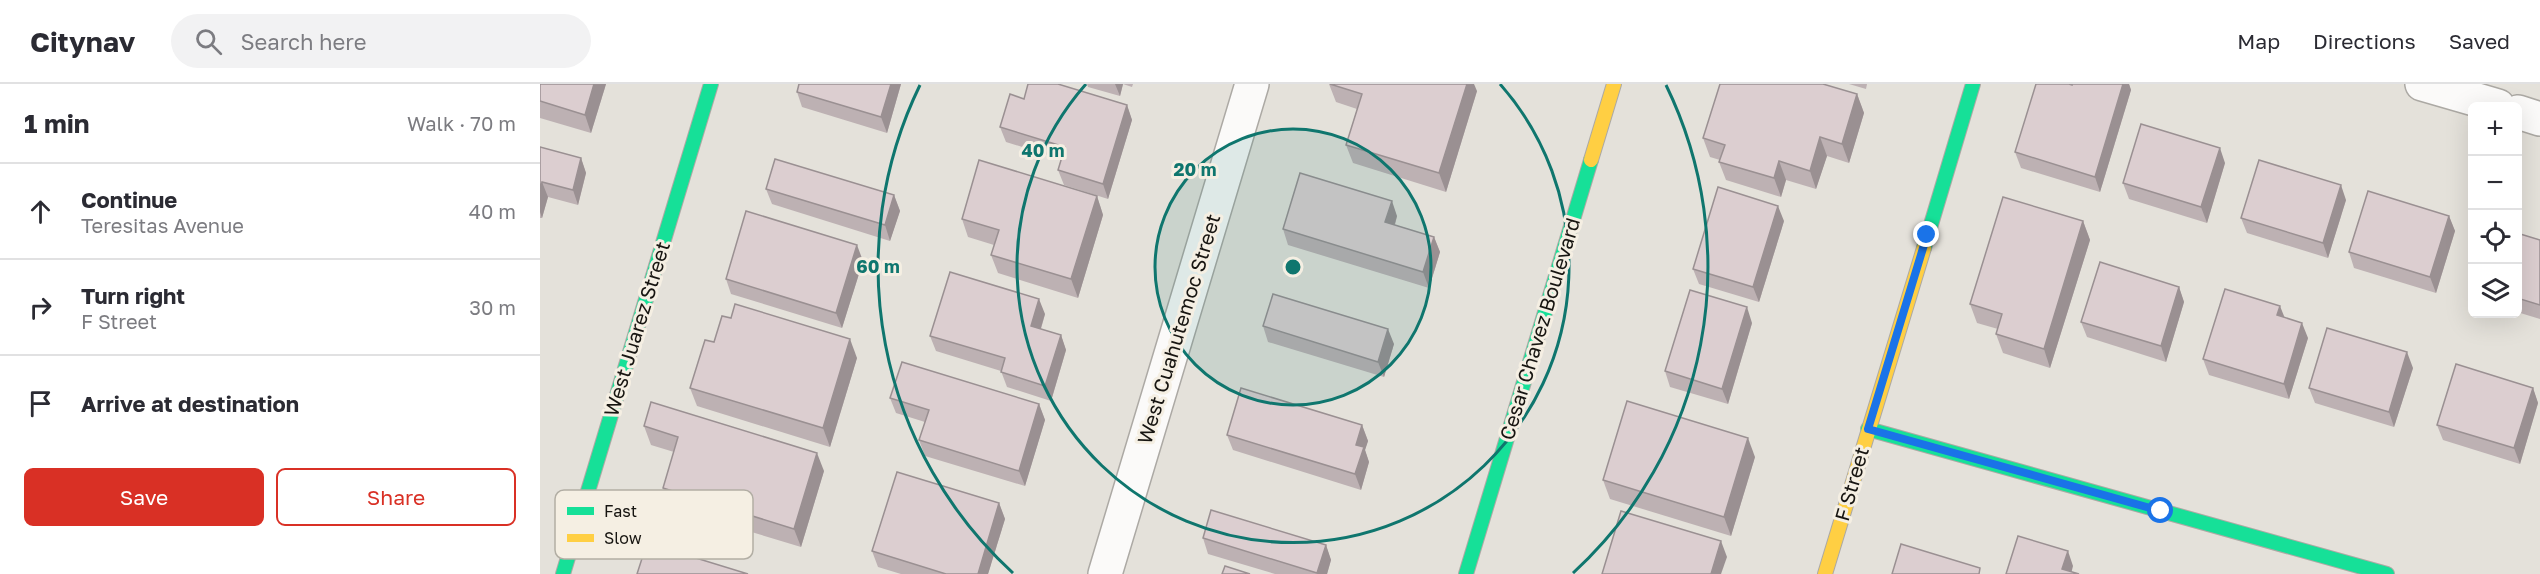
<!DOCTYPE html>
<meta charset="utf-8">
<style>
:root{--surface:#fff;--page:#f2f2f3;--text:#2b2b33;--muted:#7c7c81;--line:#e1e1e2;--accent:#d93025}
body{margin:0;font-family:"Golos Text",sans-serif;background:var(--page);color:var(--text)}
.controls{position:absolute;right:18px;top:18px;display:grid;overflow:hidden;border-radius:9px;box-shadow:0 6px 24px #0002}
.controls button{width:54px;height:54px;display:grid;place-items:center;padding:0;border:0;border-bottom:2px solid var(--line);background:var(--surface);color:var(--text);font:30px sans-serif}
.stop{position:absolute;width:18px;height:18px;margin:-14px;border:4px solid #1a73e8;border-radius:50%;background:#fff}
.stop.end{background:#1a73e8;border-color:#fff;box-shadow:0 2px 6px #0008}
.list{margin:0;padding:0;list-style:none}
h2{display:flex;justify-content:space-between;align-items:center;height:78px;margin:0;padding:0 24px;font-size:26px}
h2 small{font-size:20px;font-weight:400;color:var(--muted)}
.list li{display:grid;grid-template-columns:39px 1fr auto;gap:18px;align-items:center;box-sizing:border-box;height:96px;padding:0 24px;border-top:2px solid var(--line)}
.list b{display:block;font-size:22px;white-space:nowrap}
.list p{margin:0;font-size:20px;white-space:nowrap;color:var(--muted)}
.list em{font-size:20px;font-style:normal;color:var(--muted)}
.actions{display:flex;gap:12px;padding:18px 24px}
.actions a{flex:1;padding:14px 0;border:2px solid var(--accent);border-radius:9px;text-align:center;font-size:21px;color:var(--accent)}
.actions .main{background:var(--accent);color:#fff}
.icon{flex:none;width:33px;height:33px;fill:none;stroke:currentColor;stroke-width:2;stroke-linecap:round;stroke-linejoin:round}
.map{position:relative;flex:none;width:2000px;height:490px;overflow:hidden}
header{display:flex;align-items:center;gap:36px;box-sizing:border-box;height:84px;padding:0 30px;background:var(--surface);border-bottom:2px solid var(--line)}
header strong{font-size:28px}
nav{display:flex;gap:33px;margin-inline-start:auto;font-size:21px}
.search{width:420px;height:54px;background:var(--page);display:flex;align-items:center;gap:15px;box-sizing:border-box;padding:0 21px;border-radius:33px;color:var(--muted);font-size:22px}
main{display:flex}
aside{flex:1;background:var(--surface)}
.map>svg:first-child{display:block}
</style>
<header>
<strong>Citynav</strong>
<div class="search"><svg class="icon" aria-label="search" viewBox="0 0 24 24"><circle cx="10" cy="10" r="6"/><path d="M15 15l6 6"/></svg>Search here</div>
<nav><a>Map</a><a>Directions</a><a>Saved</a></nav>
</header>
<main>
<aside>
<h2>1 min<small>Walk · 70 m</small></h2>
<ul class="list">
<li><svg class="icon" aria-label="ahead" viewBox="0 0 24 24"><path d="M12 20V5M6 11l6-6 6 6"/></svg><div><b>Continue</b><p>Teresitas Avenue</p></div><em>40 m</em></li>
<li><svg class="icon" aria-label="right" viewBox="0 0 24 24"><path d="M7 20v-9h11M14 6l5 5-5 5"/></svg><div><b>Turn right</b><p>F Street</p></div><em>30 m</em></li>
<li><svg class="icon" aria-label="arrive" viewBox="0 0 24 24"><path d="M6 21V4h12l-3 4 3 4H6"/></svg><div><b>Arrive at destination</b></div></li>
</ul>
<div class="actions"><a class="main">Save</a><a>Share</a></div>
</aside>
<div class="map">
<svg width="2000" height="490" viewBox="0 0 2000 490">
<rect width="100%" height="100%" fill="#e4e1da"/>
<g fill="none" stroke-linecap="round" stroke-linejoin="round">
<g stroke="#aca9a4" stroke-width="36">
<g id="street">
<polyline points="1882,0 1958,22"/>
<polyline points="1978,28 2000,35"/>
<polyline points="565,490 712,0"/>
</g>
</g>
<g stroke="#aca9a4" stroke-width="16">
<g id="fast">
<polyline points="1384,164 1433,0"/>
<polyline points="1328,345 1847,490"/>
<polyline points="23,490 171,0"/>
<polyline points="926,490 1051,76"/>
</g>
</g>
<g stroke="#aca9a4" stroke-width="16">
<g id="slow">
<polyline points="1051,76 1074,0"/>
<polyline points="1285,490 1384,164"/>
</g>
</g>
<use href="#street" stroke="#fbfaf9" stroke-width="33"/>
<use href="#fast" stroke="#16e098" stroke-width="14"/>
<use href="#slow" stroke="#ffcf43" stroke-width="14"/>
</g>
<g fill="#bdb1b3">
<polygon points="0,0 66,0 51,49 0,34"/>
<polygon points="259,0 361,0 347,49 262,23 257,8"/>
<polygon points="547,0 593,0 592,3 583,0 580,12 548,3"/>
<polygon points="789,0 937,7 906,108 813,79 806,61 817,25 796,18"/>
<polygon points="1309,0 1327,0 1326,5"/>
<polygon points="1532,0 1589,0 1591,6 1560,108 1481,84 1475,68"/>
<polygon points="1317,10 1324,29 1309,79 1287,72 1276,105 1246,96 1241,113 1186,96 1179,78 1180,76 1170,73 1163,54"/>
<polygon points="484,15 587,21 592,36 568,115 524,101 518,86 521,75 466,58 460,43"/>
<polygon points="0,63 41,74 46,89 38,121 8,113 2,134 0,134"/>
<polygon points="1685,79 1667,139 1589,115 1583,99"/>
<polygon points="226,105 354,111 360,127 350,157 232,120"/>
<polygon points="557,112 563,131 538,214 458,189 451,171 454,161 428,153 422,135"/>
<polygon points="1806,116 1788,174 1707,149 1701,134"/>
<polygon points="857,132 855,141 894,153 900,168 889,204 748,161 743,145"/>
<polygon points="1909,132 1915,147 1896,209 1814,184 1809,168"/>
<polygon points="1244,137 1219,218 1159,200 1153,185"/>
<polygon points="1543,137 1550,156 1510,284 1463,269 1456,250 1458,245 1437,239 1430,220"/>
<polygon points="1977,149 2000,156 2000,235 1977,228"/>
<polygon points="323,177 302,244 191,210 186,195"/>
<polygon points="1639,203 1644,218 1626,278 1547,253 1541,238"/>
<polygon points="505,230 501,245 521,251 526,266 511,317 467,303 461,287 396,267 390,252"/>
<polygon points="191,234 317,274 290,363 157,322 150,304 174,258"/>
<polygon points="1212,239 1188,320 1130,303 1125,287"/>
<polygon points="723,242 854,260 844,293 728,258"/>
<polygon points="1768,254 1749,315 1669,291 1663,275"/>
<polygon points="1873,284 1854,343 1775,319 1769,304"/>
<polygon points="1993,304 1998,319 1980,380 1903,356 1897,341"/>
<polygon points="350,314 499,320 505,336 485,402 385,372 379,356 385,338 356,329"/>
<polygon points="822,341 828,357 825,366 829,378 821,406 693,366 687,351"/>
<polygon points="104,342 284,387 261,463 129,423 123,404 134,368 111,361"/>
<polygon points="1215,373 1191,452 1070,415 1063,396"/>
<polygon points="459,419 465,435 448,490 361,490 338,483 332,467"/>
<polygon points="663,454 786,461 791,476 787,490 735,490 668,470"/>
</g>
<g fill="#9a9092">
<polygon points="54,0 66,0 51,49 45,31"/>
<polygon points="351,0 361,0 347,49 341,33"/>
<polygon points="575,0 583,0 580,12"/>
<polygon points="927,0 934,0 937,7 906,108 899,89"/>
<polygon points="1583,0 1589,0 1591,6 1560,108 1555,93"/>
<polygon points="1317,10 1324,29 1309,79 1302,60"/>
<polygon points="587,21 592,36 568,115 563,100"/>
<polygon points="1280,53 1287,72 1276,105 1270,87"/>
<polygon points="1680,64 1685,79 1667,139 1661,123"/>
<polygon points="41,74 46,89 38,121 33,106"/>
<polygon points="1239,77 1246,96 1241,113 1234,94"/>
<polygon points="2,98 8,113 2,134 0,128 0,106"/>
<polygon points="1801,101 1806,116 1788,174 1783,159"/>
<polygon points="354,111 360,127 350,157 345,141"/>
<polygon points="557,112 563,131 538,214 531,195"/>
<polygon points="852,117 857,132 851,153 845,138"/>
<polygon points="1238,122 1244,137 1219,218 1213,203"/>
<polygon points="1909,132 1915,147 1896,209 1890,193"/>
<polygon points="1543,137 1550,156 1510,284 1504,265"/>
<polygon points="894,153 900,168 889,204 883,188"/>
<polygon points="317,161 323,177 302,244 296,229"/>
<polygon points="1639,203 1644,218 1626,278 1621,262"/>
<polygon points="499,215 505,230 497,257 491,242"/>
<polygon points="1740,222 1746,237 1737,231"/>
<polygon points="1207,223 1212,239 1188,320 1182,305"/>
<polygon points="1762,239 1768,254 1749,315 1744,300"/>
<polygon points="848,245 854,260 844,293 838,278"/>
<polygon points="521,251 526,266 511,317 505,302"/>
<polygon points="310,255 317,274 290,363 283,344"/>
<polygon points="1867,268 1873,284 1854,343 1849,328"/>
<polygon points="1993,304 1998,319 1980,380 1974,364"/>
<polygon points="499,320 505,336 485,402 479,387"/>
<polygon points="822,341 828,357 825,366 829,378 821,406 815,390 816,361"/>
<polygon points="1208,354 1215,373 1191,452 1184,433"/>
<polygon points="277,369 284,387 261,463 254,445"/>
<polygon points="459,419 465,435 448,490 438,490"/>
<polygon points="1181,457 1187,473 1181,490 1171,490"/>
<polygon points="786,461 791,476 787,490 777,490"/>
<polygon points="1528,467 1533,482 1531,490 1522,485"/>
</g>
<g fill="#dcced0" stroke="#9a9092" stroke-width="1.5">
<polygon points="0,0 54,0 45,31 0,17"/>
<polygon points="259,0 351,0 341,33 257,8"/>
<polygon points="488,0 518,0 587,21 563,100 518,86 525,63 460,43 470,10 484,15"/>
<polygon points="790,0 927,0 899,89 806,61 822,10"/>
<polygon points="1180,0 1283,0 1317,10 1302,60 1280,53 1270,87 1239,77 1234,94 1179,78 1185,61 1163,54"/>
<polygon points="1496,0 1529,0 1532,1 1532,0 1583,0 1555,93 1475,68"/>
<polygon points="1601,40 1680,64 1661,123 1583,99"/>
<polygon points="0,63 41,74 33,106 2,98 0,106"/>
<polygon points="235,75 354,111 345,141 226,105"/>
<polygon points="439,76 557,112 531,195 451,171 459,146 422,135"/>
<polygon points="1719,76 1801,101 1783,159 1701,134"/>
<polygon points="760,89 852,117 845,138 894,153 883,188 743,145"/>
<polygon points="1178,103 1238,122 1213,203 1153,185"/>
<polygon points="1828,107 1909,132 1890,193 1809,168"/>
<polygon points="1463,113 1543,137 1504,265 1456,250 1462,230 1430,220"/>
<polygon points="206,127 317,161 296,229 186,195"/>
<polygon points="1977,149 2000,156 2000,221 1977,214"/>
<polygon points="1560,178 1639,203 1621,262 1541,238"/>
<polygon points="410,188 499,215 491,242 521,251 505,302 461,288 465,274 390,252"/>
<polygon points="1685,205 1740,222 1737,231 1762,239 1744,300 1663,275"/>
<polygon points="1150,206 1207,223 1182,305 1125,287"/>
<polygon points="733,210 848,245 838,278 723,242"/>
<polygon points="195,220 310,255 283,344 150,304 165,256 174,258 182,232 191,234"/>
<polygon points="1787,244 1867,268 1849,328 1769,304"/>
<polygon points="362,278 499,320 479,387 379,356 389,326 350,314"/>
<polygon points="1916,280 1993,304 1974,364 1897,341"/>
<polygon points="701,304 822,341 816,361 824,363 815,390 687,351"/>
<polygon points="1087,317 1208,354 1184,433 1063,396"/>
<polygon points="111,318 277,369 254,445 123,404 138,353 104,342"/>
<polygon points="357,388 459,419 438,490 406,490 332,467"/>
<polygon points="671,426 786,461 777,489 663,454"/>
<polygon points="1081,427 1181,457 1171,490 1062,490"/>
<polygon points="1478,452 1528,467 1522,485 1539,490 1466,490"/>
<polygon points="107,459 208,490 97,490"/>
<polygon points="1361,460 1440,484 1439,490 1352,490"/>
<polygon points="685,482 710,490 682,490"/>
</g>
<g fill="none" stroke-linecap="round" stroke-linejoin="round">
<polyline stroke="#1a73e8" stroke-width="8" points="1387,151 1328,345 1621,427"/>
</g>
<circle cx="753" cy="183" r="138" fill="#0f766e" fill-opacity=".12"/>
<g fill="none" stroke="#0f766e" stroke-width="3">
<circle cx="753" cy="183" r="138"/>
<path d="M960 0A276 276 0 1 1 546 0"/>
<path d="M473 489A415 415 0 0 1 380 1M1126 1A415 415 0 0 1 1033 489"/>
</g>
<g text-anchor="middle" stroke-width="6" stroke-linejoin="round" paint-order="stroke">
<g font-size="20" fill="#171511" stroke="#f5efe3">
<text transform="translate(97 245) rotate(-73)" y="7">West Juarez Street</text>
<text transform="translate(639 245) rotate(-73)" y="7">West Cuahutemoc Street</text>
<text transform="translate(1000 245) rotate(-73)" y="7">Cesar Chavez Boulevard</text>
<text transform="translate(1312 400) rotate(-74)" y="7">F Street</text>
</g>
</g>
<rect x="15" y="406" width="198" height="69" rx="9" fill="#f5efe3" stroke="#b2aea4" stroke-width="1.5"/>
<rect x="27" y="423" width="27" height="8" fill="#16e098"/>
<rect x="27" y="450" width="27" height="8" fill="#ffcf43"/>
<g font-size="16" fill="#171511">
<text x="64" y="433">Fast</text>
<text x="64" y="460">Slow</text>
</g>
<circle cx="753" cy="183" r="9" fill="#0f766e" stroke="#f5efe3" stroke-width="3"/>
<g font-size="18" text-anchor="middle" font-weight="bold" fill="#0f766e" stroke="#f5efe3" stroke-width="6" stroke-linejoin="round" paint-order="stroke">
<text x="503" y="73">40 m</text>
<text x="655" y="92">20 m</text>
<text x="338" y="189">60 m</text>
</g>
</svg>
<div class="controls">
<button>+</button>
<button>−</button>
<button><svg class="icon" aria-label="locate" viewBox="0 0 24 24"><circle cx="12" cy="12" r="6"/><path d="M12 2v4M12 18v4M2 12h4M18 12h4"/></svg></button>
<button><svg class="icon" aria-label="layers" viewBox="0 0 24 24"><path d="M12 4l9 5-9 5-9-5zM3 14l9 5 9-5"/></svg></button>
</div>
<div class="stop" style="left:1621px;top:427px"></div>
<div class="stop end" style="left:1387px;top:151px"></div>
</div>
</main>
